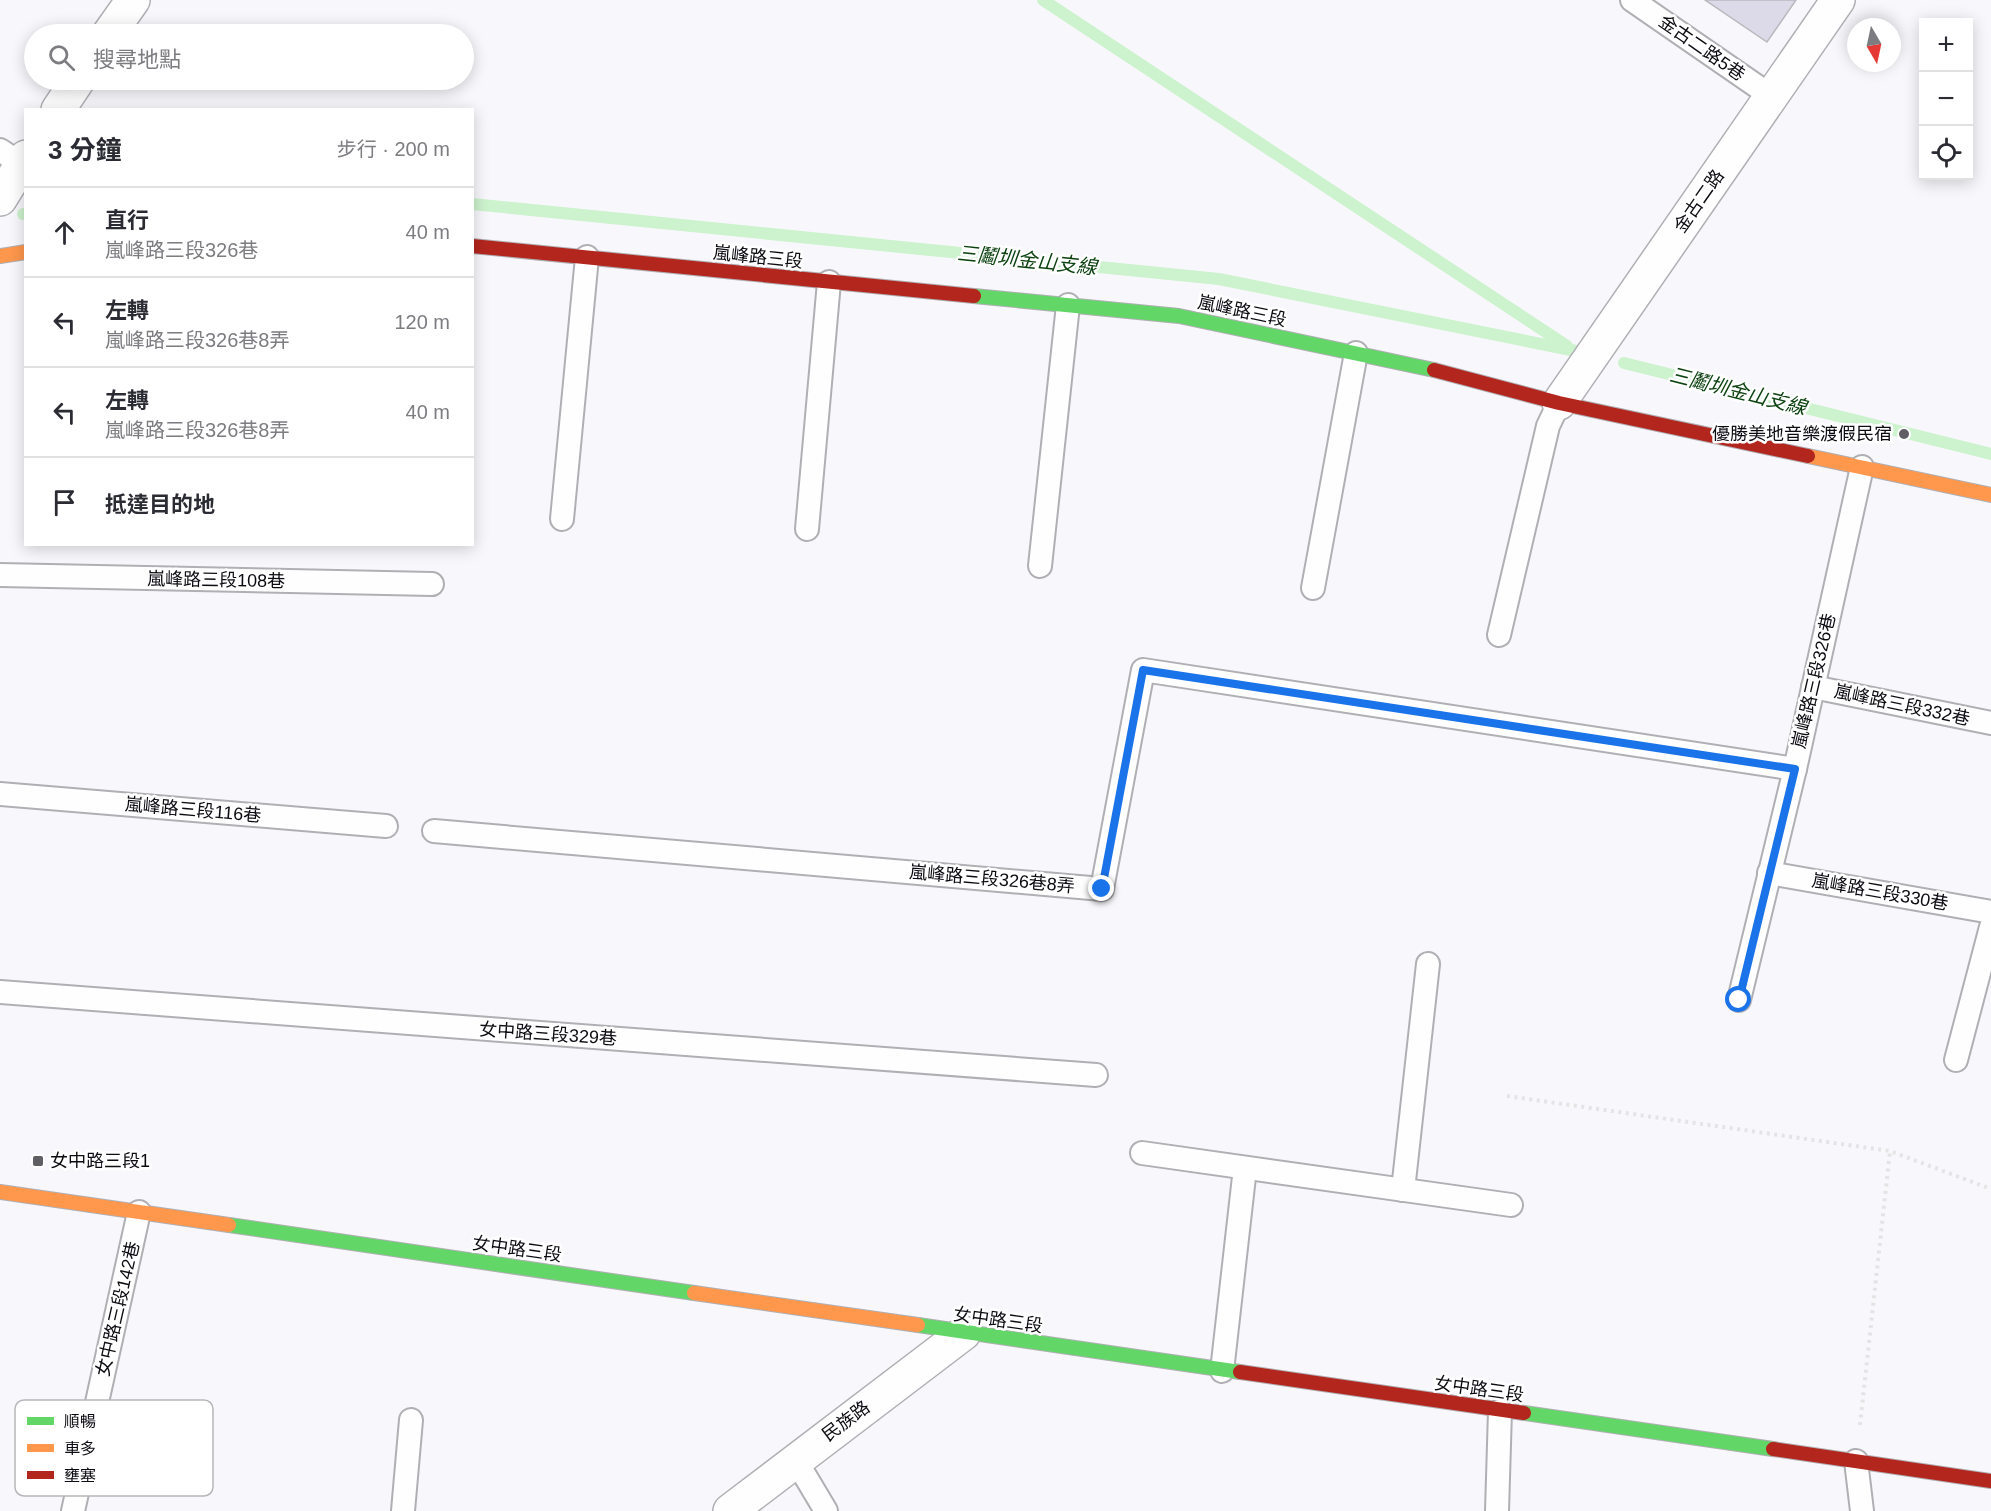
<!DOCTYPE html>
<html lang="zh-TW">
<meta charset="utf-8">
<style>
:root{--surface:#fff;--page:#f2f2f3;--text:#2b2b33;--muted:#7c7c81;--line:#e1e1e2}
body{margin:0;font-family:Helvetica,"Noto Sans TC",sans-serif;background:var(--page);color:var(--text)}
.controls{position:absolute;right:18px;top:18px;display:grid;overflow:hidden;border-radius:0px;box-shadow:0 3px 15px #0003}
.controls button{width:54px;height:54px;display:grid;place-items:center;padding:0;border:0;border-bottom:2px solid var(--line);background:var(--surface);color:var(--text);font:30px sans-serif}
.compass{position:absolute;left:1847px;top:18px;width:54px;height:54px;border-radius:50%;background:var(--surface);box-shadow:0 3px 15px #0003;rotate:171deg}
.stop{position:absolute;width:18px;height:18px;margin:-14px;border:4px solid #1a73e8;border-radius:50%;background:#fff}
.stop.end{background:#1a73e8;border-color:#fff;box-shadow:0 2px 6px #0008}
.list{margin:0;padding:0;list-style:none}
h2{display:flex;justify-content:space-between;align-items:center;height:78px;margin:0;padding:0 24px;font-size:26px}
h2 small{font-size:20px;font-weight:400;color:var(--muted)}
.list li{display:grid;grid-template-columns:39px 1fr auto;gap:18px;align-items:center;box-sizing:border-box;height:90px;padding:0 24px;border-top:2px solid var(--line)}
.list b{display:block;font-size:22px;white-space:nowrap}
.list p{margin:0;font-size:20px;white-space:nowrap;color:var(--muted)}
.list em{font-size:20px;font-style:normal;color:var(--muted)}
.icon{flex:none;width:33px;height:33px;fill:none;stroke:currentColor;stroke-width:2;stroke-linecap:round;stroke-linejoin:round}
.map{position:relative;flex:none;width:1991px;height:1511px;overflow:hidden}
.search{position:absolute;background:var(--surface);box-shadow:0 3px 15px #0003;left:24px;top:24px;width:450px;height:66px;display:flex;align-items:center;gap:15px;box-sizing:border-box;padding:0 21px;border-radius:33px;color:var(--muted);font-size:22px}
.panel{position:absolute;background:var(--surface);box-shadow:0 3px 15px #0003;left:24px;top:108px;width:450px;height:438px;border-radius:0px}
.map>svg:first-child{display:block}
</style>
<div class="map">
<svg width="1991" height="1511" viewBox="0 0 1991 1511">
<rect width="100%" height="100%" fill="#f8f8fc"/>
<g fill="none" stroke-linecap="round" stroke-linejoin="round">
<g stroke="#cdf2ce" stroke-width="12">
<polyline points="1043,0 1567,346"/>
<polyline points="472,204 1219,279 1576,351"/>
<polyline points="23,214 26,214"/>
<polyline points="1624,363 1991,454"/>
</g>
</g>
<polygon fill="#dcdae8" stroke="#b9b8bd" stroke-width="1.5" points="1705,0 1796,0 1767,42"/>
<g fill="none" stroke-linecap="round" stroke-linejoin="round">
<g stroke="#b0afb4" stroke-width="26">
<g id="lane">
<polyline points="1632,0 1771,96"/>
<polyline points="0,150 21,164"/>
<polyline points="562,519 587,257"/>
<polyline points="807,529 829,282"/>
<polyline points="1040,566 1068,305"/>
<polyline points="0,575 432,584"/>
<polyline points="1313,588 1356,353"/>
<polyline points="1499,635 1548,426 1559,403"/>
<polyline points="1813,687 1991,723"/>
<polyline points="0,794 386,826"/>
<polyline points="434,831 1102,889 1143,670 1795,769"/>
<polyline points="1769,873 1991,912"/>
<polyline points="0,992 1096,1075"/>
<polyline points="1739,1000 1795,769 1862,467"/>
<polyline points="1956,1060 1991,927"/>
<polyline points="1142,1153 1511,1205"/>
<polyline points="1403,1190 1428,964"/>
<polyline points="1222,1371 1245,1168"/>
<polyline points="795,1459 826,1511"/>
<polyline points="1856,1461 1862,1511"/>
<polyline points="73,1511 139,1212"/>
<polyline points="403,1511 411,1420"/>
<polyline points="1497,1511 1500,1411"/>
</g>
</g>
<g stroke="#b0afb4" stroke-width="36">
<g id="street">
<polyline points="109,34 133,0"/>
<polyline points="58,110 78,80"/>
<polyline points="0,199 26,157"/>
<polyline points="1559,403 1838,0"/>
<polyline points="730,1511 964,1333"/>
</g>
</g>
<g stroke="#b0afb4" stroke-width="16">
<g id="fast">
<polyline points="974,296 1179,316 1434,370"/>
<polyline points="229,1225 694,1293"/>
<polyline points="918,1325 1240,1372"/>
<polyline points="1524,1413 1773,1449"/>
</g>
</g>
<g stroke="#b0afb4" stroke-width="16">
<g id="slow">
<polyline points="0,256 26,252"/>
<polyline points="1808,456 1991,495"/>
<polyline points="0,1192 229,1225"/>
<polyline points="694,1293 918,1325"/>
</g>
</g>
<g stroke="#b0afb4" stroke-width="16">
<g id="jam">
<polyline points="472,246 974,296"/>
<polyline points="1434,370 1559,403 1808,456"/>
<polyline points="1240,1372 1524,1413"/>
<polyline points="1773,1449 1991,1481"/>
</g>
</g>
<g stroke="#e4e4e5" stroke-width="4" stroke-dasharray="3 4.5" stroke-linecap="butt">
<polyline points="1507,1096 1890,1151 1991,1189"/>
<polyline points="1860,1425 1890,1151"/>
</g>
<use href="#lane" stroke="#fefeff" stroke-width="22"/>
<use href="#street" stroke="#fefeff" stroke-width="33"/>
<use href="#fast" stroke="#63d668" stroke-width="14"/>
<use href="#slow" stroke="#ff974d" stroke-width="14"/>
<use href="#jam" stroke="#b3261e" stroke-width="14"/>
</g>
<g fill="none" stroke-linecap="round" stroke-linejoin="round">
<polyline stroke="#1a73e8" stroke-width="8" points="1102,889 1143,670 1795,769 1739,1000"/>
</g>
<g fill="#5f5e63" stroke="#fff" stroke-width="2">
<circle cx="1904" cy="434" r="6"/>
<rect x="32" y="1155" width="12" height="12" rx="3"/>
</g>
<g text-anchor="middle" stroke-width="5" stroke-linejoin="round" paint-order="stroke">
<g font-size="18" fill="#0c0b11" stroke="#fff">
<text transform="translate(1702 48) rotate(35)" y="6">金古二路5巷</text>
<text transform="translate(1699 201) rotate(-55)" y="6">金古二路</text>
<text transform="translate(758 257) rotate(6)" y="6">嵐峰路三段</text>
<text transform="translate(1242 311) rotate(12)" y="6">嵐峰路三段</text>
<text transform="translate(216 580) rotate(1)" y="6">嵐峰路三段108巷</text>
<text transform="translate(1814 681) rotate(-77)" y="6">嵐峰路三段326巷</text>
<text transform="translate(1902 705) rotate(12)" y="6">嵐峰路三段332巷</text>
<text transform="translate(193 810) rotate(5)" y="6">嵐峰路三段116巷</text>
<text transform="translate(992 879) rotate(5)" y="6">嵐峰路三段326巷8弄</text>
<text transform="translate(1880 892) rotate(10)" y="6">嵐峰路三段330巷</text>
<text transform="translate(548 1034) rotate(4)" y="6">女中路三段329巷</text>
<text transform="translate(517 1249) rotate(8)" y="6">女中路三段</text>
<text transform="translate(118 1309) rotate(-77)" y="6">女中路三段142巷</text>
<text transform="translate(998 1320) rotate(8)" y="6">女中路三段</text>
<text transform="translate(1479 1389) rotate(8)" y="6">女中路三段</text>
<text transform="translate(846 1421) rotate(-37)" y="6">民族路</text>
</g>
<g font-size="18" fill="#0c0b11" stroke="#fff" text-anchor="end">
<text x="1892" y="440">優勝美地音樂渡假民宿</text>
<text x="50" y="1167" text-anchor="start">女中路三段1</text>
</g>
<g font-size="20" font-style="italic" fill="#0e4312" stroke="#fff">
<text transform="translate(1027 260) rotate(6)" y="7">三鬮圳金山支線</text>
<text transform="translate(1738 391) rotate(14)" y="7">三鬮圳金山支線</text>
</g>
</g>
<rect x="15" y="1400" width="198" height="96" rx="9" fill="#fff" stroke="#b6b6b8" stroke-width="1.5"/>
<rect x="27" y="1417" width="27" height="8" fill="#63d668"/>
<rect x="27" y="1444" width="27" height="8" fill="#ff974d"/>
<rect x="27" y="1471" width="27" height="8" fill="#b3261e"/>
<g font-size="16" fill="#0c0b11">
<text x="64" y="1427">順暢</text>
<text x="64" y="1454">車多</text>
<text x="64" y="1481">壅塞</text>
</g>
</svg>
<div class="controls">
<button>+</button>
<button>−</button>
<button><svg class="icon" aria-label="locate" viewBox="0 0 24 24"><circle cx="12" cy="12" r="6"/><path d="M12 2v4M12 18v4M2 12h4M18 12h4"/></svg></button>
</div>
<svg class="compass" viewBox="-18 -18 36 36"><path d="M0-13l5 13h-10z" fill="#e53935"/><path d="M0 13l5-13h-10z" fill="#7c7c81"/></svg>
<div class="stop" style="left:1739px;top:1000px"></div>
<div class="stop end" style="left:1102px;top:889px"></div>
<div class="search"><svg class="icon" aria-label="search" viewBox="0 0 24 24"><circle cx="10" cy="10" r="6"/><path d="M15 15l6 6"/></svg>搜尋地點</div>
<section class="panel">
<h2>3 分鐘<small>步行 · 200 m</small></h2>
<ul class="list">
<li><svg class="icon" aria-label="ahead" viewBox="0 0 24 24"><path d="M12 20V5M6 11l6-6 6 6"/></svg><div><b>直行</b><p>嵐峰路三段326巷</p></div><em>40 m</em></li>
<li><svg class="icon" aria-label="left" viewBox="0 0 24 24"><path d="M17 20v-9H6M10 6l-5 5 5 5"/></svg><div><b>左轉</b><p>嵐峰路三段326巷8弄</p></div><em>120 m</em></li>
<li><svg class="icon" aria-label="left" viewBox="0 0 24 24"><path d="M17 20v-9H6M10 6l-5 5 5 5"/></svg><div><b>左轉</b><p>嵐峰路三段326巷8弄</p></div><em>40 m</em></li>
<li><svg class="icon" aria-label="arrive" viewBox="0 0 24 24"><path d="M6 21V4h12l-3 4 3 4H6"/></svg><div><b>抵達目的地</b></div></li>
</ul>
</section>
</div>
